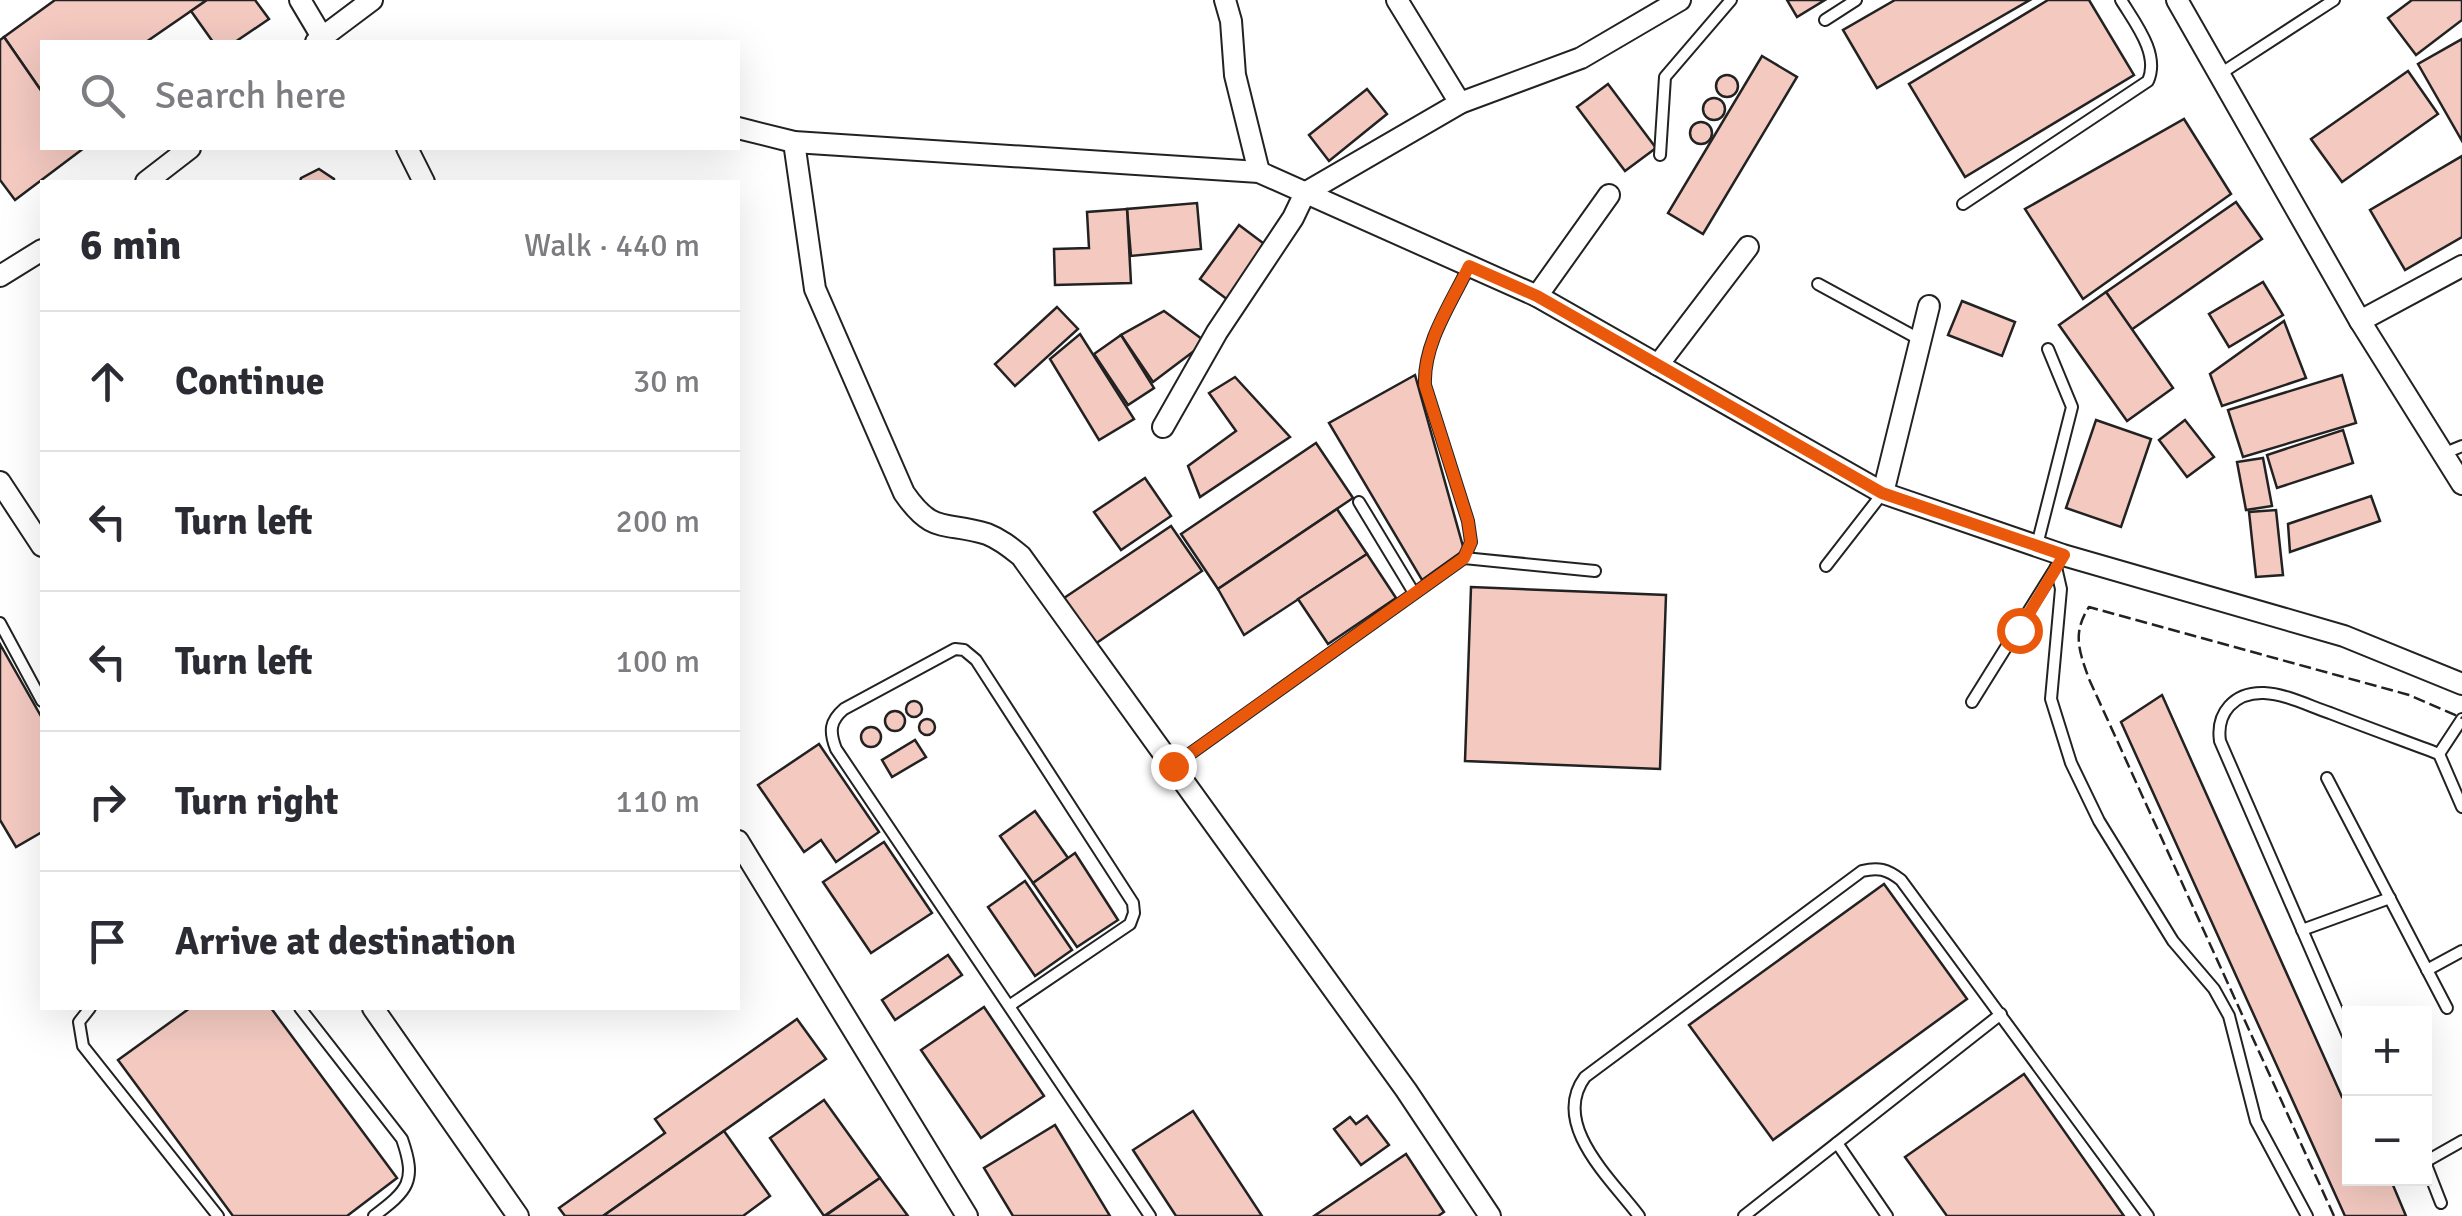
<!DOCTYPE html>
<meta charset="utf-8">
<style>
:root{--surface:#fff;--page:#f2f2f3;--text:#2b2b33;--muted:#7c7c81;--line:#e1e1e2}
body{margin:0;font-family:Signika,sans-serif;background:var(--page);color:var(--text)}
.controls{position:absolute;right:30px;bottom:30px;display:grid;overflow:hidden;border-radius:0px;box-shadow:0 10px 40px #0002}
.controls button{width:90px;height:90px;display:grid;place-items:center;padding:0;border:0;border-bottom:2px solid var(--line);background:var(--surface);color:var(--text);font:50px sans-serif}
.stop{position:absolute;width:30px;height:30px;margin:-22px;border:8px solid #ea580c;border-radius:50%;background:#fff}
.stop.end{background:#ea580c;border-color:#fff;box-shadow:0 2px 10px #0008}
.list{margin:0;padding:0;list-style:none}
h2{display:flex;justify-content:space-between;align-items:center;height:130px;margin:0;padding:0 40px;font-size:42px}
h2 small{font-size:32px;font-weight:400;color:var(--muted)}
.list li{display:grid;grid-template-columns:65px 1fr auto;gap:30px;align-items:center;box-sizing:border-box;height:140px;padding:0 40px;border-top:2px solid var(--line)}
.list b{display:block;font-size:38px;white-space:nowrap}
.list em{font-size:32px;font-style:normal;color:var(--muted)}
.icon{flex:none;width:55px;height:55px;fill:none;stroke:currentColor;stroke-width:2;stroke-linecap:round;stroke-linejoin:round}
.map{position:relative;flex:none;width:2462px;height:1216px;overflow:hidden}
.search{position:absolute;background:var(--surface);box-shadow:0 10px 40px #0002;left:40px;top:40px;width:700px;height:110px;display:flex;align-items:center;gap:25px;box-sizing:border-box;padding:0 35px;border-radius:0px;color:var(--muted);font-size:38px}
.panel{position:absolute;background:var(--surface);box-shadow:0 10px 40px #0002;left:40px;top:180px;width:700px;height:830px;border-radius:0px}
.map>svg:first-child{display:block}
</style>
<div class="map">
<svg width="2462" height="1216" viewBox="0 0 2462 1216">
<rect width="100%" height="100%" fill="#fff"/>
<g fill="#f3c9c0" stroke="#222" stroke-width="2.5">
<polygon points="55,0 207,0 146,42 42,42 42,92 4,37"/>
<polygon points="207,0 255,0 269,19 235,42 213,42 191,11"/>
<polygon points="1787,0 1825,0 1797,17"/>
<polygon points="1895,0 2030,0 1877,88 1843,30"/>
<polygon points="2048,0 2089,0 2134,75 1965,177 1909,84"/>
<polygon points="2412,0 2462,0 2462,20 2416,55 2388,18"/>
<polygon points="4,37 42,92 42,148 84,148 15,200 0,180 0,40"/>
<polygon points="2462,39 2462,141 2418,64"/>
<polygon points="1762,56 1797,77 1703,234 1668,213"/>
<polygon points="2408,71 2438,114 2342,182 2311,139"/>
<circle cx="1727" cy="86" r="11"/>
<polygon points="1608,84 1656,148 1625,171 1577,107"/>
<polygon points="1367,89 1387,114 1329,161 1309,135"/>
<circle cx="1714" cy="109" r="11"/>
<polygon points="2184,119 2231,194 2083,299 2025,209"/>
<circle cx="1701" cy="133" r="11"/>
<polygon points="2462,156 2462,237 2405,270 2370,210"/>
<polygon points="319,169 334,179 334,182 300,182 301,178"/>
<polygon points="2236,202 2262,239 2131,330 2106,292"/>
<polygon points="1197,203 1201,249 1131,256 1127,209"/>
<polygon points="1127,209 1131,283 1055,285 1054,249 1089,248 1087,212"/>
<polygon points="1239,225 1267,246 1228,300 1200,279"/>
<polygon points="2263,282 2283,315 2229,347 2209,314"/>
<polygon points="2106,292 2173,388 2127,421 2059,325"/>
<polygon points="1962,301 2015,322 2002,356 1948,335"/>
<polygon points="1057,307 1078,329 1015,386 995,364"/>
<polygon points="1164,311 1206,342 1153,382 1121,335"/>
<polygon points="2284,321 2306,378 2222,406 2210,374"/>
<polygon points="1080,334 1134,419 1099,440 1050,359"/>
<polygon points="1121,335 1154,388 1128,405 1094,354"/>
<polygon points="1415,375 1464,550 1422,580 1329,423"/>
<polygon points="2342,375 2356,423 2243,457 2228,410"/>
<polygon points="1235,377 1290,437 1200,497 1188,466 1236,431 1209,393"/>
<polygon points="2096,420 2151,439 2121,527 2066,508"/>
<polygon points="2185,420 2214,457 2187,477 2159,440"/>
<polygon points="2343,430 2353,463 2277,488 2267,455"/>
<polygon points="1316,443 1353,498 1218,589 1181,534"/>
<polygon points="2263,458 2272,506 2246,510 2237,462"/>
<polygon points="1145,478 1171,516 1121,550 1094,512"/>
<polygon points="2371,496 2380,521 2290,552 2288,524"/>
<polygon points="1337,509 1367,554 1244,635 1218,589"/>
<polygon points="2276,510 2283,575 2256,577 2249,512"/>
<polygon points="1171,526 1202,571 1095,644 1064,598"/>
<polygon points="1367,554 1396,598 1328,644 1298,599"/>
<polygon points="1471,587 1666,595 1660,769 1465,761"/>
<polygon points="0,644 42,718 42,832 16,847 0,820"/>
<polygon points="2162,695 2342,1097 2350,1095 2350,1178 2390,1178 2406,1216 2345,1216 2121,722"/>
<circle cx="914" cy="709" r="8"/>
<circle cx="895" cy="721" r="10"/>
<circle cx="927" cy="727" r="8"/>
<circle cx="871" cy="737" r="10"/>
<polygon points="915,740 926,757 892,777 882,760"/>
<polygon points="819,744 879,832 836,862 821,840 804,852 758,785"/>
<polygon points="1035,811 1068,858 1033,883 1000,836"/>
<polygon points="884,842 932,913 871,953 823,882"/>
<polygon points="1075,853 1118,920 1077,947 1033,883"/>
<polygon points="1025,881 1072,950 1035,976 988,907"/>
<polygon points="1884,884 1967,999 1773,1140 1689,1025"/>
<polygon points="948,955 962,975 895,1020 882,1000"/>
<polygon points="984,1007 1044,1096 981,1138 921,1050"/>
<polygon points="190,1008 271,1008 397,1178 347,1216 233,1216 118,1060"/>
<polygon points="797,1019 826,1059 603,1216 565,1216 559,1208 665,1133 655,1119"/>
<polygon points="2024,1074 2124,1216 1947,1216 1905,1157"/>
<polygon points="824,1100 880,1178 824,1216 770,1138"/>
<polygon points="1193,1111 1262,1216 1176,1216 1133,1150"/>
<polygon points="1367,1116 1389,1145 1361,1165 1334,1129 1350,1117 1356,1124"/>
<polygon points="1055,1125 1110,1216 1013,1216 984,1168"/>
<polygon points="724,1131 770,1196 743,1216 603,1216"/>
<polygon points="1406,1154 1444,1212 1438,1216 1314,1216"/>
<polygon points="880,1178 908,1216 825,1216"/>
</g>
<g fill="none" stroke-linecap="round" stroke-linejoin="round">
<g stroke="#222" stroke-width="14">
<g id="service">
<polyline points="1825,20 1856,0"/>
<polyline points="2220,74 2334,0"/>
<polyline points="1660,155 1665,77 1731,0"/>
<path d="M1963,204L2148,81C2160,54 2135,23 2121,0"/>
<polyline points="1818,284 1919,339"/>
<polyline points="2445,453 2462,446"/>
<polyline points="1359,502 1414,593"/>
<polyline points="2037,545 2072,407 2048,349"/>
<polyline points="1464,558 1595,571"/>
<polyline points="1826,566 1882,494"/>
<polyline points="2056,567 2061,589 2051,699 2071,763 2099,821 2173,941 2214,989 2229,1016 2256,1121 2307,1216"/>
<polyline points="0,623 42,701"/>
<polyline points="1972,702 2058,564"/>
<polyline points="2439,754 2462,719"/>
<path d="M1173,766L1464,558L1471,542L1468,521L1425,385C1423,343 1452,302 1469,266"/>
<polyline points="2327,778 2447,1008"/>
<polyline points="2302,930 2390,898"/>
<polyline points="2427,970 2462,951"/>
<path d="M1009,1006L1130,924L1134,913L1133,903L976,660L964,650L955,649L844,709C830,721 829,731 836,749L1150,1216"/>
<polyline points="90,1008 79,1022 83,1046 218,1216"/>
<path d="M300,1008L402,1139C417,1182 408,1190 374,1216"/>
<path d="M2350,1040L2220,741C2216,713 2234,692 2264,693C2286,694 2309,706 2330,713C2366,727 2402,740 2439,754L2462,807"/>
<polyline points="1837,1143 1887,1216"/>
<polyline points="2441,1203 2425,1162 2462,1141"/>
<path d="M1639,1216C1611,1179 1550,1124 1585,1077L1862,871C1878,867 1887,869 1901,880L2148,1216"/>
<polyline points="1744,1216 2001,1014"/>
</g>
</g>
<g stroke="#222" stroke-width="24">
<g id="minor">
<polyline points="300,0 325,42"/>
<polyline points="1225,0 1231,21 1235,75 1259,172"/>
<polyline points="1397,0 1460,103"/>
<polyline points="2177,0 2360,321 2462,484"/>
<polyline points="316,42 372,0"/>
<polyline points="738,128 794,142 1259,172 1537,296 1883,493 2063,555 2344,636 2462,684"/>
<path d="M794,142L815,289L904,493C933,535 944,521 987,534C1000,539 1010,547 1021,556L1406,1090L1490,1216"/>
<polyline points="407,148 424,182"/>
<polyline points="146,182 190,148"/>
<polyline points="0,276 42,250"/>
<polyline points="1537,296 1609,195"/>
<polyline points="2360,321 2462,266"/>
<polyline points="1658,365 1748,247"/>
<polyline points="1163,427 1217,332 1293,218 1305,193 1460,103 1581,58 1680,0"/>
<polyline points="0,482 42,546"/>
<polyline points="1883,493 1929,306"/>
<polyline points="738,841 967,1216"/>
<polyline points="373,1008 518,1216"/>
</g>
</g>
<use href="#service" stroke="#fff" stroke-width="10"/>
<use href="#minor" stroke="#fff" stroke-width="20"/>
<path stroke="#222" stroke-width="2.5" stroke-dasharray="12 5" stroke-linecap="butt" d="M2334,1216L2089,679C2079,651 2072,633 2089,607L2409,695L2462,718"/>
</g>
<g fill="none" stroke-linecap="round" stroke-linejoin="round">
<path stroke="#ea580c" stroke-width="12" d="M1173,766L1464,558L1471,542L1468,521L1425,385C1423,343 1452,302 1469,266L1537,296L1882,493L2064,555L2019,630"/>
</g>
</svg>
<div class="controls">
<button>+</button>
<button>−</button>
</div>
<div class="stop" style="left:2019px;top:630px"></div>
<div class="stop end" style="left:1173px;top:766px"></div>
<div class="search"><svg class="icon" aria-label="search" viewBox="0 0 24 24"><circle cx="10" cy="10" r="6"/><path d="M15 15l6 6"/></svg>Search here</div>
<section class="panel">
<h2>6 min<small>Walk · 440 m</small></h2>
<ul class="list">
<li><svg class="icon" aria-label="ahead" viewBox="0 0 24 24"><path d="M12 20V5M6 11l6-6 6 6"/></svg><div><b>Continue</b></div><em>30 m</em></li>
<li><svg class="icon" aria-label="left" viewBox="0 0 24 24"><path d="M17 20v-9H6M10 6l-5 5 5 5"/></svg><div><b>Turn left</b></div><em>200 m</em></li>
<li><svg class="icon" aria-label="left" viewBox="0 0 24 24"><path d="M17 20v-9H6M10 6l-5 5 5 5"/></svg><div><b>Turn left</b></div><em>100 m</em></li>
<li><svg class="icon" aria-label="right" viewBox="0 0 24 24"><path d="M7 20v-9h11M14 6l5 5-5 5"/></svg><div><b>Turn right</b></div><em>110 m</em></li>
<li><svg class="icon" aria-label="arrive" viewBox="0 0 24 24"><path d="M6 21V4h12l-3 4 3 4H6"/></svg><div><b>Arrive at destination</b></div></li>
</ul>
</section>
</div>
